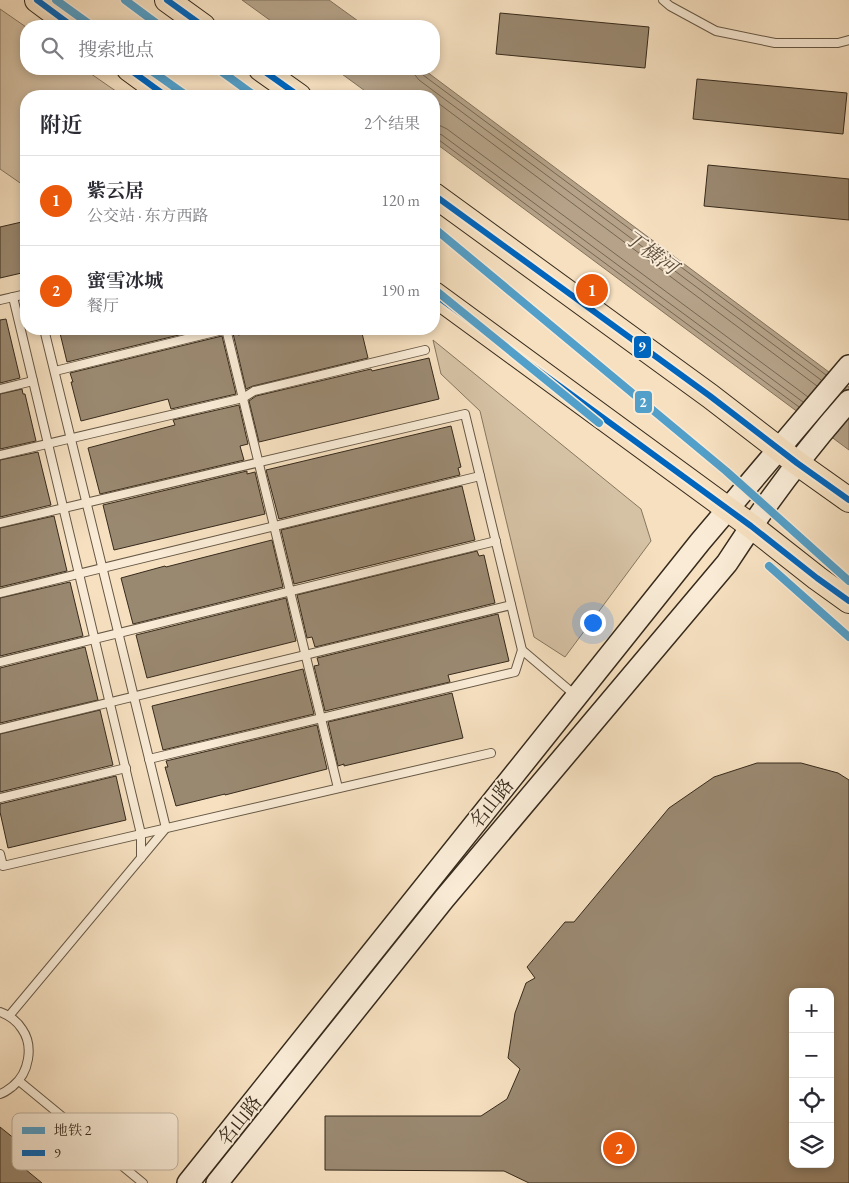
<!DOCTYPE html>
<html lang="zh">
<meta charset="utf-8">
<style>
:root{--surface:#fff;--page:#f7f7f7;--text:#2b2b33;--muted:#7c7c81;--line:#e1e1e2;--accent:#ea580c}
body{margin:0;font-family:"EB Garamond","Noto Serif SC",serif;background:var(--page);color:var(--text)}
.controls{position:absolute;right:15px;bottom:15px;display:grid;overflow:hidden;border-radius:10px;box-shadow:0 2px 8px #0003}
.controls button{width:45px;height:45px;display:grid;place-items:center;padding:0;border:0;border-bottom:1px solid var(--line);background:var(--surface);color:var(--text);font:25px sans-serif}
.you{position:absolute;left:592px;top:622px;width:18px;height:18px;margin:-12px;border:4px solid #fff;border-radius:50%;background:#1a73e8;box-shadow:0 0 0 8px #1a73e833}
.badge{display:grid;place-items:center;width:32px;height:32px;border-radius:50%;background:var(--accent);color:#fff;font-size:16px;font-weight:700}
.pin{position:absolute;translate:-50% -50%;border:2px solid #fff;box-shadow:0 1px 5px #0006}
.list{margin:0;padding:0;list-style:none}
h2{display:flex;justify-content:space-between;align-items:center;height:65px;margin:0;padding:0 20px;font-size:21px}
h2 small{font-size:16px;font-weight:400;color:var(--muted)}
.list li{display:grid;grid-template-columns:32px 1fr auto;gap:15px;align-items:center;box-sizing:border-box;height:90px;padding:0 20px;border-top:1px solid var(--line)}
.list b{display:block;font-size:19px;white-space:nowrap}
.list p{margin:0;font-size:16px;white-space:nowrap;color:var(--muted)}
.list em{font-size:16px;font-style:normal;color:var(--muted)}
.icon{flex:none;width:28px;height:28px;fill:none;stroke:currentColor;stroke-width:2;stroke-linecap:round;stroke-linejoin:round}
.map{position:relative;flex:none;width:849px;height:1183px;overflow:hidden}
.search{position:absolute;background:var(--surface);box-shadow:0 2px 8px #0003;left:20px;top:20px;width:420px;height:55px;display:flex;align-items:center;gap:12px;box-sizing:border-box;padding:0 18px;border-radius:20px;color:var(--muted);font-size:19px}
.panel{position:absolute;background:var(--surface);box-shadow:0 2px 8px #0003;left:20px;top:90px;width:420px;height:245px;border-radius:20px}
.map>svg:first-child{display:block}
</style>
<div class="map">
<svg width="849" height="1183" viewBox="0 0 849 1183">
<rect width="100%" height="100%" fill="#f6e0c0"/>
<filter id="stains"><feTurbulence type="fractalNoise" baseFrequency=".004" numOctaves="4"/><feColorMatrix values="0 0 0 0 .2 0 0 0 0 .09 0 0 0 0 .02 0 0 0 .5 -.17"/></filter>
<radialGradient id="worn" r=".72"><stop offset=".6" stop-color="#630" stop-opacity="0"/><stop offset="1" stop-color="#630" stop-opacity=".3"/></radialGradient>
<g fill="#d5c1a4" stroke="#867660">
<polygon points="0,9 26,27 26,69 84,69 123,96 26,96 26,187 0,169"/>
<polygon points="433,340 641,509 651,541 565,657 534,637 480,411 441,374"/>
</g>
<g fill="#b5a288" stroke="#82725d">
<polygon points="242,0 329,0 365,26 278,26"/>
<polygon points="335,69 423,69 849,387 849,450 434,142 434,96 372,96"/>
</g>
<g fill="none" stroke-linecap="round" stroke-linejoin="round">
<g stroke="#766652" stroke-width="1">
<polyline points="414,69 415,75 419,80 821,380"/>
<polyline points="420,69 421,72 423,75 826,375"/>
<polyline points="434,100 817,386"/>
<polyline points="434,125 441,126 447,129 808,397"/>
<polyline points="434,132 442,135 803,402"/>
<polyline points="434,139 439,140 799,407"/>
</g>
</g>
<g fill="#9a8971" stroke="#362a1c" fill-rule="evenodd">
<polygon points="500,13 649,27 645,68 496,54"/>
<polygon points="697,79 847,93 843,134 693,119"/>
<polygon points="708,165 849,179 849,220 704,206"/>
<polygon points="26,221 26,241 23,242 26,257 26,272 0,278 0,227"/>
<polygon points="6,319 20,378 0,383 0,320"/>
<polygon points="59,329 204,329 67,362"/>
<polygon points="232,329 237,329 238,335 266,329 361,329 368,358 253,386 246,389"/>
<polygon points="222,336 236,394 171,409 168,399 81,421 71,382 73,382 70,373"/>
<polygon points="429,358 439,399 259,442 249,401 256,396 371,369 372,371"/>
<polygon points="22,389 23,394 25,394 36,441 0,449 0,394"/>
<polygon points="239,405 248,444 240,446 244,460 100,494 88,448 175,425 173,420"/>
<polygon points="451,426 461,467 458,468 460,475 279,519 266,470"/>
<polygon points="38,452 51,505 0,517 0,460"/>
<polygon points="247,471 247,474 255,472 265,514 114,550 103,505"/>
<polygon points="462,486 475,540 294,584 281,530"/>
<polygon points="54,516 67,571 0,587 0,528"/>
<polygon points="272,540 283,587 133,624 121,578 165,566 166,567"/>
<polygon points="477,551 479,556 484,555 495,603 315,647 312,637 307,638 297,595"/>
<polygon points="70,582 83,636 0,656 0,598"/>
<polygon points="286,598 296,641 147,678 136,635"/>
<polygon points="498,614 509,661 448,675 450,682 325,711 314,666 319,665 317,658"/>
<polygon points="85,647 98,700 0,723 0,668"/>
<polygon points="303,669 314,714 163,750 152,706"/>
<polygon points="452,693 463,738 344,766 344,764 338,766 328,722"/>
<polygon points="100,710 113,765 0,792 0,734"/>
<polygon points="317,725 327,769 225,795 225,794 176,806 165,767 168,767 166,761"/>
<path d="M757,763H801L838,773L849,780V1183H529L504,1171L325,1170V1116H481L507,1099L520,1069L508,1058L515,1013L526,983L535,978L527,967L565,922H574L669,808L714,777ZM793,992H830V1164H793Z"/>
<polygon points="116,776 126,820 8,848 0,812 0,804"/>
<polygon points="0,1127 36,1156 25,1169 42,1183 0,1183"/>
</g>
<g fill="none" stroke-linecap="round" stroke-linejoin="round">
<g stroke="#665845" stroke-width="10">
<g id="lane">
<polyline points="663,0 670,6 716,31 775,43 838,43 849,40"/>
<polyline points="13,297 141,834 141,858"/>
<polyline points="0,300 26,294"/>
<polyline points="226,329 338,788"/>
<polyline points="55,371 227,329"/>
<polyline points="0,389 33,381"/>
<polyline points="0,455 243,398 254,391 425,350"/>
<polyline points="0,523 465,414 522,650 575,695"/>
<polyline points="0,593 480,476"/>
<polyline points="0,662 496,541"/>
<polyline points="0,729 511,605"/>
<polyline points="149,759 515,672 522,650"/>
<polyline points="0,798 126,768"/>
<polyline points="0,854 3,866 491,753"/>
<path d="M0,1012C8,1015 17,1021 22,1029C34,1046 29,1073 13,1086C9,1089 6,1092 0,1094"/>
<polyline points="9,1016 166,828 44,329"/>
<polyline points="19,1081 143,1183"/>
</g>
</g>
<g stroke="#362a1c" stroke-width="24">
<g id="secondary">
<polyline points="188,1183 700,542 849,366"/>
<path d="M217,1183L444,899L727,563C764,506 804,452 849,401"/>
</g>
</g>
<g stroke="#362a1c" stroke-width="26">
<g id="primary">
<polyline points="37,0 72,26"/>
<polyline points="167,0 203,26"/>
<polyline points="129,69 166,96"/>
<polyline points="261,69 299,96"/>
<polyline points="434,195 710,396 797,463 849,500"/>
<polyline points="434,294 751,526 817,578 849,601"/>
</g>
</g>
<use href="#lane" stroke="#f9ebd6" stroke-width="8"/>
<use href="#secondary" stroke="#f9ebd6" stroke-width="21"/>
<use href="#primary" stroke="#f6e0c0" stroke-width="24"/>
<g stroke="#f9ebd6" stroke-width="10">
<g id="bus-1">
<polyline points="37,0 72,26"/>
<polyline points="167,0 203,26"/>
<polyline points="129,69 166,96"/>
<polyline points="261,69 299,96"/>
<polyline points="434,195 710,396 797,463 849,500"/>
<polyline points="434,294 751,526 817,578 849,601"/>
</g>
</g>
<use href="#bus-1" stroke="#0065bd" stroke-width="6"/>
<g stroke="#f9ebd6" stroke-width="11">
<g id="metro-1">
<polyline points="56,0 92,26"/>
<polyline points="125,0 160,26"/>
<polyline points="149,69 187,96"/>
<polyline points="218,69 255,96"/>
<polyline points="434,228 726,471 849,581"/>
<polyline points="434,289 599,423"/>
<polyline points="769,566 849,637"/>
</g>
</g>
<use href="#metro-1" stroke="#529fc9" stroke-width="8"/>
</g>
<g text-anchor="middle" stroke-width="4" stroke-linejoin="round" paint-order="stroke">
<g font-size="19" fill="#362a1c" stroke="#f9ebd6">
<text transform="translate(491 803) rotate(-51)" y="7">名山路</text>
<text transform="translate(239 1120) rotate(-51)" y="7">名山路</text>
</g>
<g font-size="20" font-style="italic" fill="#5c4e3c" stroke="#f9ebd6">
<text transform="translate(651 252) rotate(36)" y="7">丁横河</text>
</g>
</g>
<rect x="12" y="1113" width="166" height="57" rx="8" fill="#f9ebd6" stroke="#beb19e" stroke-width="1"/>
<rect x="22" y="1127" width="23" height="7" fill="#529fc9"/>
<rect x="22" y="1150" width="23" height="6" fill="#0065bd"/>
<g font-size="14" fill="#362a1c">
<text x="54" y="1135">地铁 2</text>
<text x="54" y="1158">9</text>
</g>
<g stroke="#f9ebd6" stroke-width="2">
<rect x="633" y="335" width="19" height="24" rx="5" fill="#0065bd"/>
<rect x="634" y="390" width="19" height="24" rx="5" fill="#529fc9"/>
</g>
<g font-size="14" text-anchor="middle" font-weight="bold" fill="#fff">
<text x="642" y="351">9</text>
<text x="643" y="407">2</text>
</g>
<rect width="100%" height="100%" filter="url(#stains)"/>
<rect width="100%" height="100%" fill="url(#worn)"/>
</svg>
<div class="controls">
<button>+</button>
<button>−</button>
<button><svg class="icon" aria-label="locate" viewBox="0 0 24 24"><circle cx="12" cy="12" r="6"/><path d="M12 2v4M12 18v4M2 12h4M18 12h4"/></svg></button>
<button><svg class="icon" aria-label="layers" viewBox="0 0 24 24"><path d="M12 4l9 5-9 5-9-5zM3 14l9 5 9-5"/></svg></button>
</div>
<div class="you"></div>
<div class="pin badge" style="left:592px;top:290px">1</div>
<div class="pin badge" style="left:619px;top:1148px">2</div>
<div class="search"><svg class="icon" aria-label="search" viewBox="0 0 24 24"><circle cx="10" cy="10" r="6"/><path d="M15 15l6 6"/></svg>搜索地点</div>
<section class="panel">
<h2>附近<small>2个结果</small></h2>
<ul class="list">
<li><span class="badge">1</span><div><b>紫云居</b><p>公交站 · 东方西路</p></div><em>120 m</em></li>
<li><span class="badge">2</span><div><b>蜜雪冰城</b><p>餐厅</p></div><em>190 m</em></li>
</ul>
</section>
</div>
